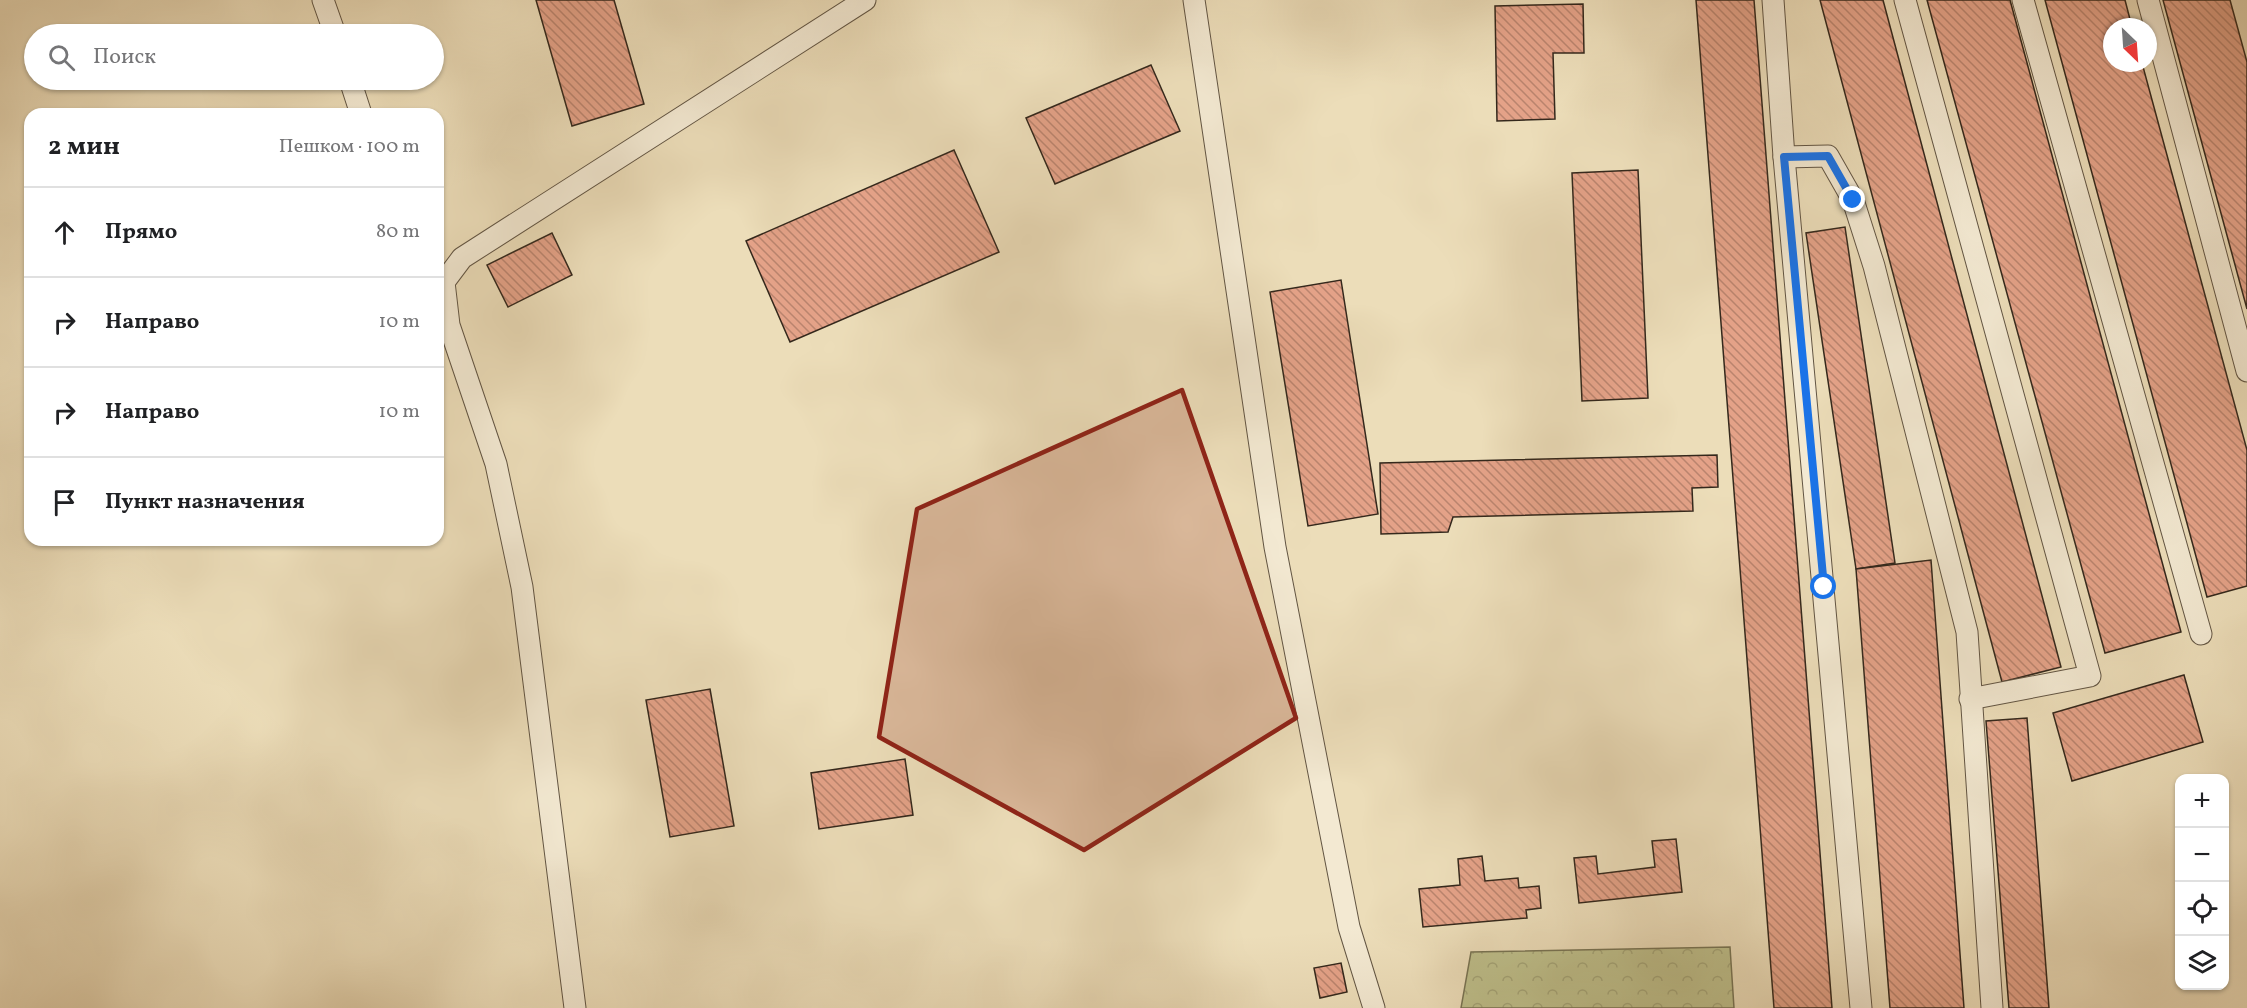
<!DOCTYPE html>
<html lang="ru">
<meta charset="utf-8">
<style>
:root{--surface:#fff;--page:#f2f2f2;--text:#202124;--muted:#757577;--line:#e0e0e0}
body{margin:0;font-family:Vollkorn,serif;background:var(--page);color:var(--text)}
.controls{position:absolute;right:18px;bottom:18px;display:grid;overflow:hidden;border-radius:12px;box-shadow:0 2px 4px #0004}
.controls button{width:54px;height:54px;display:grid;place-items:center;padding:0;border:0;border-bottom:2px solid var(--line);background:var(--surface);color:var(--text);font:30px sans-serif}
.compass{position:absolute;left:2103px;top:18px;width:54px;height:54px;border-radius:50%;background:var(--surface);box-shadow:0 2px 4px #0004;rotate:155deg}
.stop{position:absolute;width:18px;height:18px;margin:-14px;border:4px solid #1a73e8;border-radius:50%;background:#fff}
.stop.end{background:#1a73e8;border-color:#fff;box-shadow:0 2px 6px #0008}
.list{margin:0;padding:0;list-style:none}
h2{display:flex;justify-content:space-between;align-items:center;height:78px;margin:0;padding:0 24px;font-size:26px}
h2 small{font-size:20px;font-weight:400;color:var(--muted)}
.list li{display:grid;grid-template-columns:39px 1fr auto;gap:18px;align-items:center;box-sizing:border-box;height:90px;padding:0 24px;border-top:2px solid var(--line)}
.list b{display:block;font-size:22px;white-space:nowrap}
.list em{font-size:20px;font-style:normal;color:var(--muted)}
.icon{flex:none;width:33px;height:33px;fill:none;stroke:currentColor;stroke-width:2;stroke-linecap:round;stroke-linejoin:round}
.map{position:relative;flex:none;width:2247px;height:1008px;overflow:hidden}
.search{position:absolute;background:var(--surface);box-shadow:0 2px 4px #0004;left:24px;top:24px;width:420px;height:66px;display:flex;align-items:center;gap:15px;box-sizing:border-box;padding:0 21px;border-radius:33px;color:var(--muted);font-size:22px}
.panel{position:absolute;background:var(--surface);box-shadow:0 2px 4px #0004;left:24px;top:108px;width:420px;height:438px;border-radius:18px}
.map>svg:first-child{display:block}
</style>
<div class="map">
<svg width="2247" height="1008" viewBox="0 0 2247 1008">
<defs>
<pattern id="forest-crowns" width="20" height="18" patternUnits="userSpaceOnUse" patternTransform="scale(1.5)"><rect width="20" height="18" fill="#bebf8b"/><path d="M2 6a3 3 0 1 1 6 0M12 15a3 3 0 1 1 6 0" fill="none" stroke="#a4a477"/></pattern>
<pattern id="building-back-hatch" width="6" height="6" patternUnits="userSpaceOnUse" patternTransform="scale(1.5)"><rect width="6" height="6" fill="#e4a288"/><path d="M-1 5l2 2M0 0l6 6M5-1l2 2" fill="none" stroke="#ba846e"/></pattern>
</defs>
<rect width="100%" height="100%" fill="#ecddb9"/>
<filter id="stains"><feTurbulence type="fractalNoise" baseFrequency=".00333" numOctaves="4"/><feColorMatrix values="0 0 0 0 .2 0 0 0 0 .09 0 0 0 0 .02 0 0 0 .5 -.17"/></filter>
<radialGradient id="worn" r=".72"><stop offset=".6" stop-color="#630" stop-opacity="0"/><stop offset="1" stop-color="#630" stop-opacity=".3"/></radialGradient>
<polygon fill="url(#forest-crowns)" stroke="#797454" stroke-width="1.5" points="1730,947 1734,1008 1461,1008 1471,952"/>
<g fill="url(#building-back-hatch)" stroke="#34281c" stroke-width="1.5">
<polygon points="536,0 614,0 644,104 572,126"/>
<polygon points="1696,0 1754,0 1832,1008 1774,1008"/>
<polygon points="1820,0 1883,0 2061,667 2002,682"/>
<polygon points="1927,0 2010,0 2181,632 2105,653"/>
<polygon points="2045,0 2125,0 2132,27 2112,27 2112,63 2142,63 2247,450 2247,586 2207,597"/>
<polygon points="2163,0 2230,0 2247,62 2247,309"/>
<polygon points="1583,4 1584,53 1553,53 1555,119 1497,121 1495,6"/>
<polygon points="1151,65 1180,131 1055,184 1026,118"/>
<polygon points="954,150 999,252 790,342 746,241"/>
<polygon points="1638,170 1648,398 1582,401 1572,173"/>
<polygon points="1845,227 1895,563 1856,569 1806,233"/>
<polygon points="552,233 572,275 508,307 487,265"/>
<polygon points="1341,280 1378,514 1308,526 1270,292"/>
<polygon points="1717,455 1718,487 1692,488 1693,511 1453,517 1448,532 1381,534 1380,463"/>
<polygon points="1931,560 1964,1008 1890,1008 1856,569"/>
<polygon points="2184,675 2203,742 2072,781 2053,713"/>
<polygon points="710,689 734,826 670,837 646,700"/>
<polygon points="2027,718 2049,1008 2009,1008 1986,721"/>
<polygon points="905,759 913,815 819,829 811,773"/>
<polygon points="1676,839 1682,892 1579,903 1574,858 1596,856 1598,874 1655,867 1652,841"/>
<polygon points="1482,856 1485,881 1518,878 1519,888 1539,886 1541,908 1526,910 1527,918 1423,927 1419,889 1460,885 1458,859"/>
<polygon points="1341,963 1347,992 1320,998 1314,968"/>
</g>
<g fill="none" stroke-linecap="round" stroke-linejoin="round">
<g stroke="#625543" stroke-width="23">
<g id="lane">
<polyline points="323,0 335,34"/>
<polyline points="1194,0 1275,547 1349,927 1374,1008"/>
<polyline points="1773,0 1784,157 1861,1008"/>
<polyline points="1905,0 2090,676 1970,699"/>
<polyline points="2023,0 2201,634"/>
<polyline points="2148,0 2247,371"/>
<polyline points="350,80 361,114"/>
<polyline points="1784,157 1828,156 1853,200 1874,266 1967,632 1992,1008"/>
<polyline points="575,1008 522,587 496,464 449,325 444,282 462,258 865,0"/>
</g>
</g>
<use href="#lane" stroke="#f3e9d2" stroke-width="21"/>
</g>
<g fill="none" stroke-linecap="round" stroke-linejoin="round">
<polyline stroke="#1a73e8" stroke-width="8" points="1824,587 1784,157 1828,156 1853,200"/>
</g>
<path fill="#8f2418" fill-opacity="0.2" stroke="#8f2418" stroke-width="4.5" stroke-linejoin="round" d="M1182,390L1296,718L1084,850L879,737L917,509Z"/>
<rect width="100%" height="100%" filter="url(#stains)"/>
<rect width="100%" height="100%" fill="url(#worn)"/>
</svg>
<div class="controls">
<button>+</button>
<button>−</button>
<button><svg class="icon" aria-label="locate" viewBox="0 0 24 24"><circle cx="12" cy="12" r="6"/><path d="M12 2v4M12 18v4M2 12h4M18 12h4"/></svg></button>
<button><svg class="icon" aria-label="layers" viewBox="0 0 24 24"><path d="M12 4l9 5-9 5-9-5zM3 14l9 5 9-5"/></svg></button>
</div>
<svg class="compass" viewBox="-18 -18 36 36"><path d="M0-13l5 13h-10z" fill="#e53935"/><path d="M0 13l5-13h-10z" fill="#757577"/></svg>
<div class="stop" style="left:1824px;top:587px"></div>
<div class="stop end" style="left:1853px;top:200px"></div>
<div class="search"><svg class="icon" aria-label="search" viewBox="0 0 24 24"><circle cx="10" cy="10" r="6"/><path d="M15 15l6 6"/></svg>Поиск</div>
<section class="panel">
<h2>2 мин<small>Пешком · 100 m</small></h2>
<ul class="list">
<li><svg class="icon" aria-label="ahead" viewBox="0 0 24 24"><path d="M12 20V5M6 11l6-6 6 6"/></svg><div><b>Прямо</b></div><em>80 m</em></li>
<li><svg class="icon" aria-label="right" viewBox="0 0 24 24"><path d="M7 20v-9h11M14 6l5 5-5 5"/></svg><div><b>Направо</b></div><em>10 m</em></li>
<li><svg class="icon" aria-label="right" viewBox="0 0 24 24"><path d="M7 20v-9h11M14 6l5 5-5 5"/></svg><div><b>Направо</b></div><em>10 m</em></li>
<li><svg class="icon" aria-label="arrive" viewBox="0 0 24 24"><path d="M6 21V4h12l-3 4 3 4H6"/></svg><div><b>Пункт назначения</b></div></li>
</ul>
</section>
</div>
